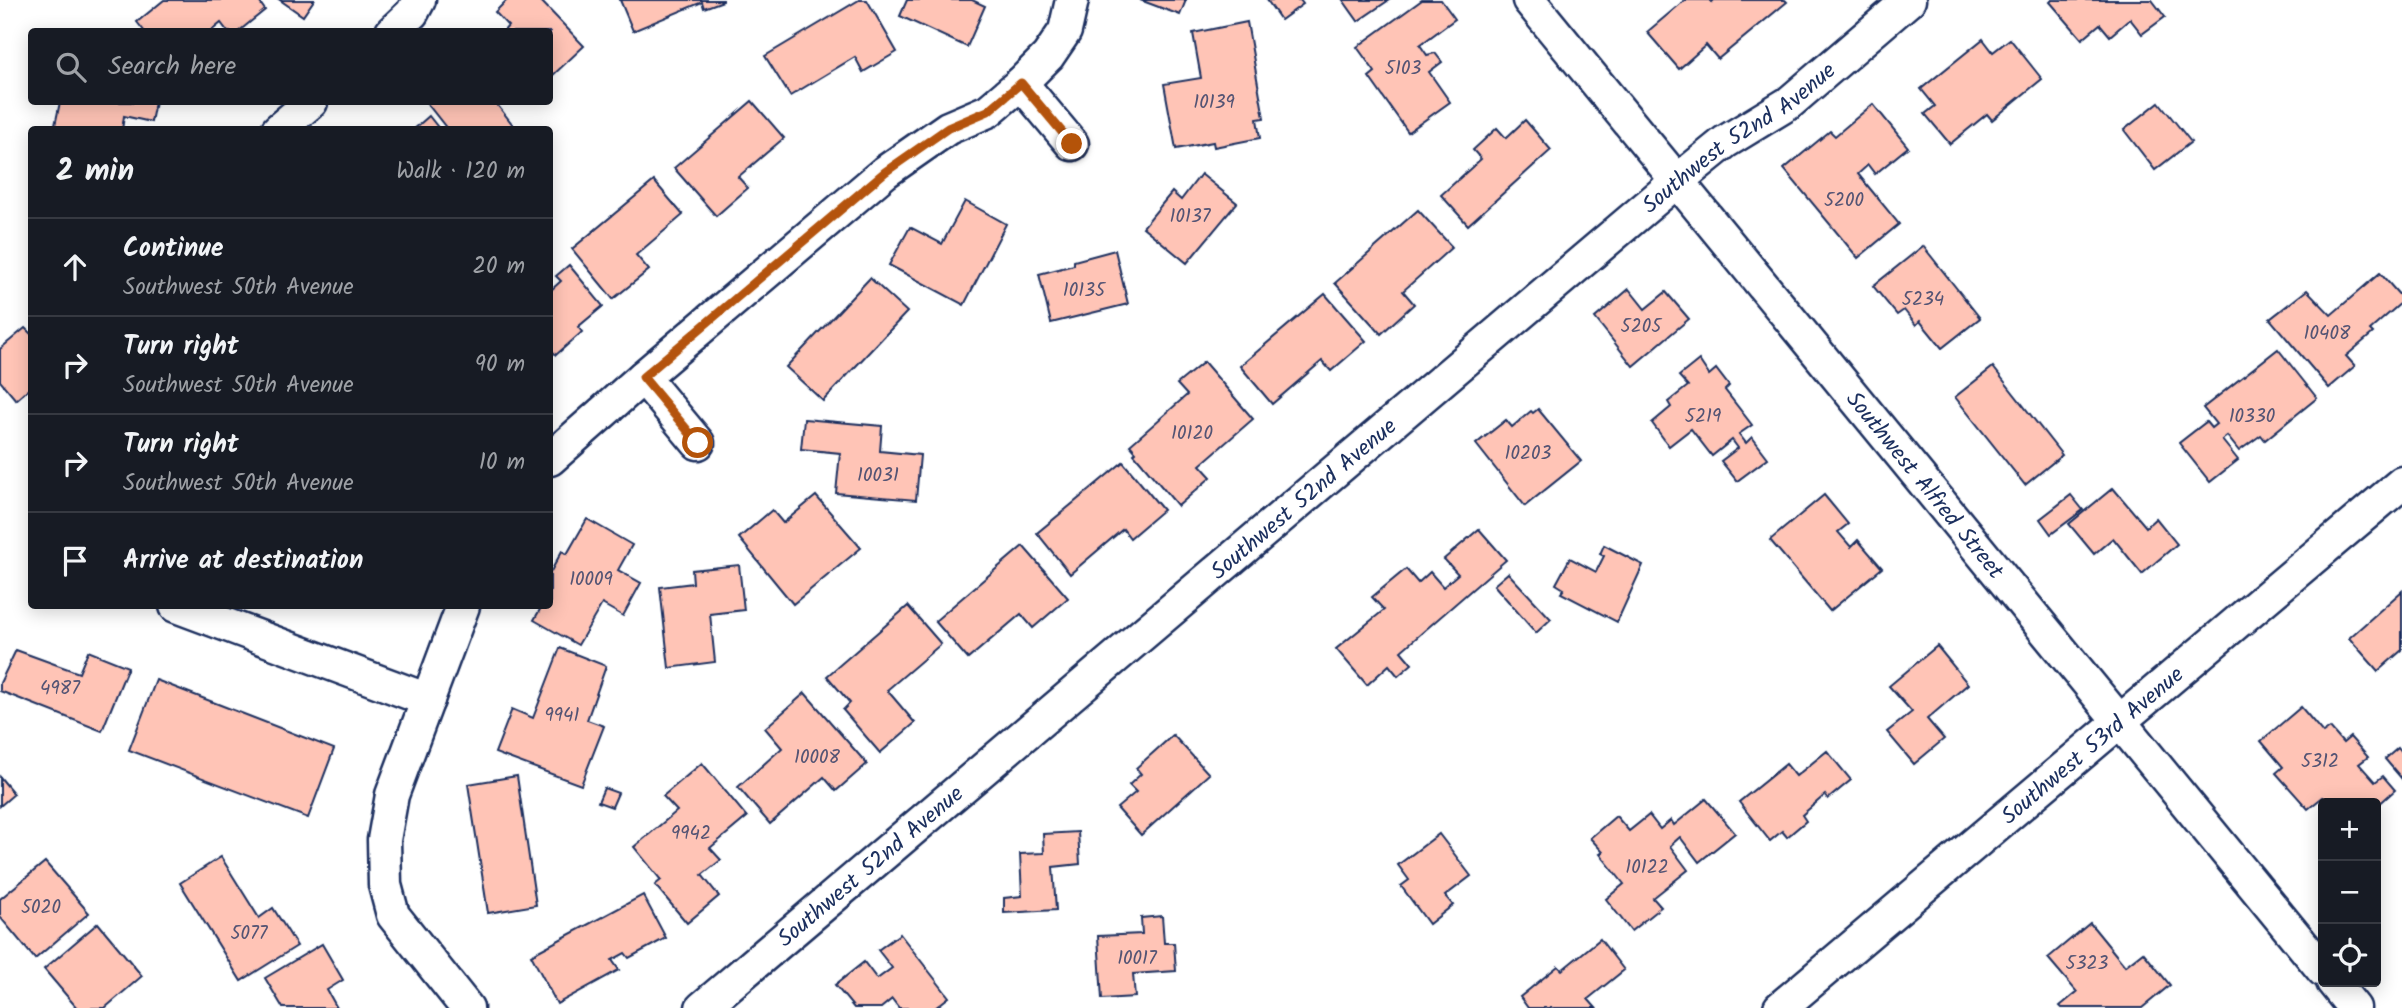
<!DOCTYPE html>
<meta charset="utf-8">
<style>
:root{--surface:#171b24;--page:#242831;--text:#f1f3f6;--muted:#9ea1a6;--line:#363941}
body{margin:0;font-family:Kalam,sans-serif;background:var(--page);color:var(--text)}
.controls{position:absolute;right:21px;bottom:21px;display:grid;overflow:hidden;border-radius:7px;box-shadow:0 4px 18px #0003}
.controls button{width:63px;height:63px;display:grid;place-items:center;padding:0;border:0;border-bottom:2px solid var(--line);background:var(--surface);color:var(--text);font:35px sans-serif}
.stop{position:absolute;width:21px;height:21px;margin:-16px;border:5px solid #b45309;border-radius:50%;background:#fff}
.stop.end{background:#b45309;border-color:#fff;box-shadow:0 2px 7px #0008}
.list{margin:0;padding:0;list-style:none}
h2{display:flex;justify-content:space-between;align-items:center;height:91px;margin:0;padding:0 28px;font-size:30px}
h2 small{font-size:23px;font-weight:400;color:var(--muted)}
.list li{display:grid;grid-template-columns:46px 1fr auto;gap:21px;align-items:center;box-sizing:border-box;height:98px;padding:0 28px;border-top:2px solid var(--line)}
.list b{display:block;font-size:26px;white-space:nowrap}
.list p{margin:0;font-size:23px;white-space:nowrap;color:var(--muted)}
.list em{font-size:23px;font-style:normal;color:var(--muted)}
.icon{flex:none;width:38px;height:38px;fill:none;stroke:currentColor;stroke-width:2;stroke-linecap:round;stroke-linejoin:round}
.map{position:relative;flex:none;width:2402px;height:1008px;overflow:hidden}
.search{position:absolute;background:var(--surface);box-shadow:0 4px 18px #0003;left:28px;top:28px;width:525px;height:77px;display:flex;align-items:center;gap:18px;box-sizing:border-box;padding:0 24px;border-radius:7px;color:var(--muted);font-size:26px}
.panel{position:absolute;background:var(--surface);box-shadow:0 4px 18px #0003;left:28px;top:126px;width:525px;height:483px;border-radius:7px}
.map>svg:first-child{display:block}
</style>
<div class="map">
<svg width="2402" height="1008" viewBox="0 0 2402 1008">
<rect width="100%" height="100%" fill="#fff"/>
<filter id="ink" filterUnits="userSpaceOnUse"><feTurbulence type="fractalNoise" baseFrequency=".0143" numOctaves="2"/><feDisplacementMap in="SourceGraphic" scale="14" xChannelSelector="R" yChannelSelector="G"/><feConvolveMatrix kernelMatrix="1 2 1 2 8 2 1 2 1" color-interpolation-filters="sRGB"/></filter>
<g filter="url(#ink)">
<g fill="#ffc4b6" stroke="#1b2f5e" stroke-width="2">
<polygon points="164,0 258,0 265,10 238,32 228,32 221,23 210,32 145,32 137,22"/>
<polygon points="280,0 314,0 303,16"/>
<polygon points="507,0 540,0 584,46 550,78 550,32 503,32 508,26 495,12"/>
<polygon points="620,0 723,0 723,1 704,8 702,2 633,31"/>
<polygon points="859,0 867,0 897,52 863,72 855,57 790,96 765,56"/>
<polygon points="907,0 972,0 985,6 967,47 900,16"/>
<polygon points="1140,0 1186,0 1180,15"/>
<polygon points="1267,0 1300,0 1303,4 1281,20"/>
<polygon points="1343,0 1389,0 1358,21"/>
<polygon points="1422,0 1441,0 1455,19 1420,45 1427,55 1435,53 1442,62 1429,72 1450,102 1408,132 1369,77 1375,72 1357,47"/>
<polygon points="1685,0 1710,0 1712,2 1714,0 1785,0 1787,2 1718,59 1706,45 1679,69 1647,32"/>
<polygon points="2052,0 2152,0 2165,17 2142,34 2130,19 2110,36 2100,24 2082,39 2050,2"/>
<polygon points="1247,22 1264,118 1257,119 1260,138 1214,147 1213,142 1176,149 1164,84 1201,78 1193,33"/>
<polygon points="1983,39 1993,52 2010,39 2042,79 1992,120 1987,114 1950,144 1925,114 1935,106 1921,89"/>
<polygon points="752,101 784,138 738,177 748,188 716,216 674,168"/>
<polygon points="60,102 155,102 151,122 124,116 122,130 54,130"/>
<polygon points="426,102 495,102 517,130 448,130"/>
<polygon points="2159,102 2191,142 2155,170 2124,130"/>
<polygon points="1873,104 1908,147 1875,174 1868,165 1858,174 1899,224 1858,258 1784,169 1830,131 1835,136"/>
<polygon points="429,116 440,130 413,130"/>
<polygon points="1525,120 1551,150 1468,225 1441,195 1481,159 1473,150 1497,128 1506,138"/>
<polygon points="1201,174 1237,203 1187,263 1143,227 1172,192 1181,200"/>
<polygon points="654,181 683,215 636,255 649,270 613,299 572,249"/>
<polygon points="965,201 1006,224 964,305 889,265 910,227 942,244"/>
<polygon points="1418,210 1452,247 1403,291 1414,304 1381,334 1335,283"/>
<polygon points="1923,246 1980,318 1942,348 1920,321 1916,325 1904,310 1897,315 1873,286"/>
<polygon points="1115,250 1128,304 1051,323 1039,274 1074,265 1074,261"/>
<polygon points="569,265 603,306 578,327 582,332 556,355 552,351 550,353 550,291 561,281 556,276"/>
<polygon points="2380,273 2402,298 2402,302 2370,330 2373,333 2346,356 2355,366 2329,388 2270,319 2307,290 2331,315"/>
<polygon points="870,278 907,312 823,401 786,367"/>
<polygon points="1629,289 1645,309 1666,292 1689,319 1633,366 1595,318"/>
<polygon points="1325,294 1366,341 1331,371 1322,361 1272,404 1240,366"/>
<polygon points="25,328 32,335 32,386 16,400 0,381 0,349"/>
<polygon points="2278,349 2317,398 2265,440 2261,435 2239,451 2227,436 2222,440 2238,460 2210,482 2179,443 2206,422 2211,428 2216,424 2203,408"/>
<polygon points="1699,360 1709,375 1716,369 1729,386 1725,390 1752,425 1739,434 1746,443 1752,437 1768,458 1737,481 1721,461 1738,448 1732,440 1712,456 1691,429 1669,446 1652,423 1671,407 1668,402 1688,386 1679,376"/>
<polygon points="1204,362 1253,419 1200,465 1211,477 1178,506 1134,454 1136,452 1130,445 1187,395 1177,384"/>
<polygon points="1993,367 2062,455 2025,485 1955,397"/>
<polygon points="1538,409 1581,461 1525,506 1476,444 1506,420 1512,427 1531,411 1533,413"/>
<polygon points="804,419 882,426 880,451 920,455 916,500 836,493 840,453 801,449"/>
<polygon points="1123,462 1163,510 1130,538 1123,529 1070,574 1037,533"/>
<polygon points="2113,488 2146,527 2156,518 2177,544 2142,574 2113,538 2094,554 2069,524"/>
<polygon points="1824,495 1848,524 1838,532 1851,547 1858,540 1882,568 1830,611 1770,540"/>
<polygon points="2071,495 2083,510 2051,534 2040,519"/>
<polygon points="816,496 861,548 793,604 739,538 772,510 783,523"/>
<polygon points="587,519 632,545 618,570 641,583 623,616 602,604 578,645 534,620 542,606 550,606 550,573 562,551 567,554"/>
<polygon points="1479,529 1506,560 1401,651 1412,664 1398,676 1389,665 1367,685 1336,649 1384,610 1372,597 1406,569 1418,583 1430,572 1443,587 1458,574 1444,559"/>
<polygon points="1604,545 1643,565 1617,622 1561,593 1564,589 1556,584 1570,558 1596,572 1604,556 1600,554"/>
<polygon points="1023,546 1068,598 1033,628 1021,614 968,659 935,621"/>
<polygon points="739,565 744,610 710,614 715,662 669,668 660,587 693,583 692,570"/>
<polygon points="1508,573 1551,619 1536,633 1494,585"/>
<polygon points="2402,591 2402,650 2378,671 2349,638"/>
<polygon points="908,606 941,644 887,690 915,723 880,753 843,710 850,703 827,676"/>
<polygon points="1937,646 1968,684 1927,719 1944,739 1914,764 1887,732 1912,712 1889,686"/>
<polygon points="560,648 606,666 587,720 604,726 581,785 495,753 512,709 533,718"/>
<polygon points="16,650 79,673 88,651 128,667 102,731 0,691 0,683"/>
<polygon points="156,680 334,749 308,818 129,750"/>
<polygon points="805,693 867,764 836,791 824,777 770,824 738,787 782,748 765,728"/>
<polygon points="2301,707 2323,733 2330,728 2343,743 2350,737 2368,757 2359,764 2375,782 2383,776 2395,790 2376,807 2376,803 2328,803 2323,797 2308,809 2276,773 2283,767 2261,741"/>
<polygon points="1173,735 1209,774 1141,835 1117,808 1136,792 1129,785 1141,774 1136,768"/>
<polygon points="2398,748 2402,753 2402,779 2385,759"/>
<polygon points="1827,751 1851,780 1828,799 1825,795 1802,815 1806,821 1787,837 1782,831 1770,841 1739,802 1786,764 1796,776"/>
<polygon points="702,763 747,817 710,848 721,860 702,875 719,896 687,923 655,885 661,880 634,847 677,811 663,796"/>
<polygon points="517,776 536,905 488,913 468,784"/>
<polygon points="0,777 14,794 0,806"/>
<polygon points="604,788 618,793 612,807 598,802"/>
<polygon points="1706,799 1735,833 1699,862 1680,837 1670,846 1688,870 1653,898 1661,907 1631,931 1606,899 1624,884 1600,854 1603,852 1590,838 1616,816 1629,831 1649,815 1660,829 1671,820 1674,825"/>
<polygon points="1078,832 1080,864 1053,867 1056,910 1004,913 1004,898 1022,896 1020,854 1044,853 1043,834"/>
<polygon points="1439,834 1471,876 1445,896 1453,905 1429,924 1401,886 1409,880 1398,865"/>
<polygon points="221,857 259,918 273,908 297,946 241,981 180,883"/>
<polygon points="45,862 89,913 35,959 0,917 0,899"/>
<polygon points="643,895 666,938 629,958 625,953 612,960 619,970 557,1004 531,955"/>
<polygon points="1162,916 1164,943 1174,943 1176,971 1133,974 1135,997 1102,999 1098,936 1142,934 1141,918"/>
<polygon points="98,923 142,976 105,1008 77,1008 44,969"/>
<polygon points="2090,923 2125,966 2143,952 2170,985 2142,1008 2062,1008 2060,1006 2077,992 2048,958"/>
<polygon points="900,934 949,997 935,1008 899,1008 892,999 881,1008 854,1008 835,985 864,962 877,979 892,968 878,950"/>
<polygon points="1600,939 1624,970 1588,999 1596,1008 1528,1008 1520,997 1558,966 1562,970"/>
<polygon points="322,944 343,980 327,990 337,1008 283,1008 265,978"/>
</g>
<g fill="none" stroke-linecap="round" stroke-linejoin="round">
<g stroke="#1b2f5e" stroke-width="37">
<g id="minor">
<path id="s1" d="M1529,0L2323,970"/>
<polyline points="392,32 412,13 419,0"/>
<polyline points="1021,83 1072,144"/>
<polyline points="278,130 311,102"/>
<polyline points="643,377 698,443"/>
<polyline points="550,459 643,377 885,172 948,128 988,111 1021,83 1048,56 1065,31 1072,0"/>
<polyline points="176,606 428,700"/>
<polyline points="463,606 392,795 384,840 385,885 393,915 467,1008"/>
<polyline points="2333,982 2354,1008"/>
<path id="s2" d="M702,1008L1677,181L1725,142L1789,103L1909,0"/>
<path id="s3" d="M1780,1008L2402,483"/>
</g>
</g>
<use href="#minor" stroke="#fff" stroke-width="32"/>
</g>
</g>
<g fill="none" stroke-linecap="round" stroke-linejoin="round" filter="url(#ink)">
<polyline stroke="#b45309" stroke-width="9" points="698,443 643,377 885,172 948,128 988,111 1021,83 1072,144"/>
</g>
<g text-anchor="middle" stroke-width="7" stroke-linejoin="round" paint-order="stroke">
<g font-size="19" fill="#545474">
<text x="1403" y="74">5103</text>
<text x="1214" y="108">10139</text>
<text x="1844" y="206">5200</text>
<text x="1190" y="222">10137</text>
<text x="1084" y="296">10135</text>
<text x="1923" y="305">5234</text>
<text x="1641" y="332">5205</text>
<text x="2327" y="339">10408</text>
<text x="1703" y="422">5219</text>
<text x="2252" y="422">10330</text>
<text x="1192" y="439">10120</text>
<text x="1528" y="459">10203</text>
<text x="878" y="481">10031</text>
<text x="591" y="585">10009</text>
<text x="60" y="694">4987</text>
<text x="562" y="721">9941</text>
<text x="817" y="763">10008</text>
<text x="2320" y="767">5312</text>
<text x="691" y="839">9942</text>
<text x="1647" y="873">10122</text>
<text x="41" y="913">5020</text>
<text x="249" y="939">5077</text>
<text x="1137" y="964">10017</text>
<text x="2087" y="969">5323</text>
</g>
<g font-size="23" fill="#1b2f5e" stroke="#fff">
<text dy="8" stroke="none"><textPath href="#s2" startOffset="1354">Southwest 52nd Avenue</textPath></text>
<text dy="8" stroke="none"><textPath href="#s1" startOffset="626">Southwest Alfred Street</textPath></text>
<text dy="8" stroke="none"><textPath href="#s2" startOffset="788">Southwest 52nd Avenue</textPath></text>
<text dy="8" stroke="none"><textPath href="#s3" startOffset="408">Southwest 53rd Avenue</textPath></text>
<text dy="8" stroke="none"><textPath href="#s2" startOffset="220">Southwest 52nd Avenue</textPath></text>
</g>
</g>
</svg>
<div class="controls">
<button>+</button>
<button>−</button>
<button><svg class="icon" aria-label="locate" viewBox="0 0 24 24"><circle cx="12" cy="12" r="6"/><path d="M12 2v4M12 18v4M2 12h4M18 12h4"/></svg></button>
</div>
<div class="stop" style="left:698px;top:443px"></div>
<div class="stop end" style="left:1072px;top:144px"></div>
<div class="search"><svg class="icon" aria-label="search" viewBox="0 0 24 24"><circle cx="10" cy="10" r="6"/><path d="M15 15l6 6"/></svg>Search here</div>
<section class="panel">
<h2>2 min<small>Walk · 120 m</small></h2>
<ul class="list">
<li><svg class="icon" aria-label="ahead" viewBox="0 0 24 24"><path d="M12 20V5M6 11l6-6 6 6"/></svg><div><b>Continue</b><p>Southwest 50th Avenue</p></div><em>20 m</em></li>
<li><svg class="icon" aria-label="right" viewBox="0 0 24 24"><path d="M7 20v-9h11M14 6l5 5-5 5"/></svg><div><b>Turn right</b><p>Southwest 50th Avenue</p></div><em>90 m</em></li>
<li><svg class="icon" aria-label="right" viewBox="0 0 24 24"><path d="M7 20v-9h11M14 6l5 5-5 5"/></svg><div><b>Turn right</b><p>Southwest 50th Avenue</p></div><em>10 m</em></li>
<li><svg class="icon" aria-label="arrive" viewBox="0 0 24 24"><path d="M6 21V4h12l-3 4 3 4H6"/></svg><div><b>Arrive at destination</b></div></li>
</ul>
</section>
</div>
